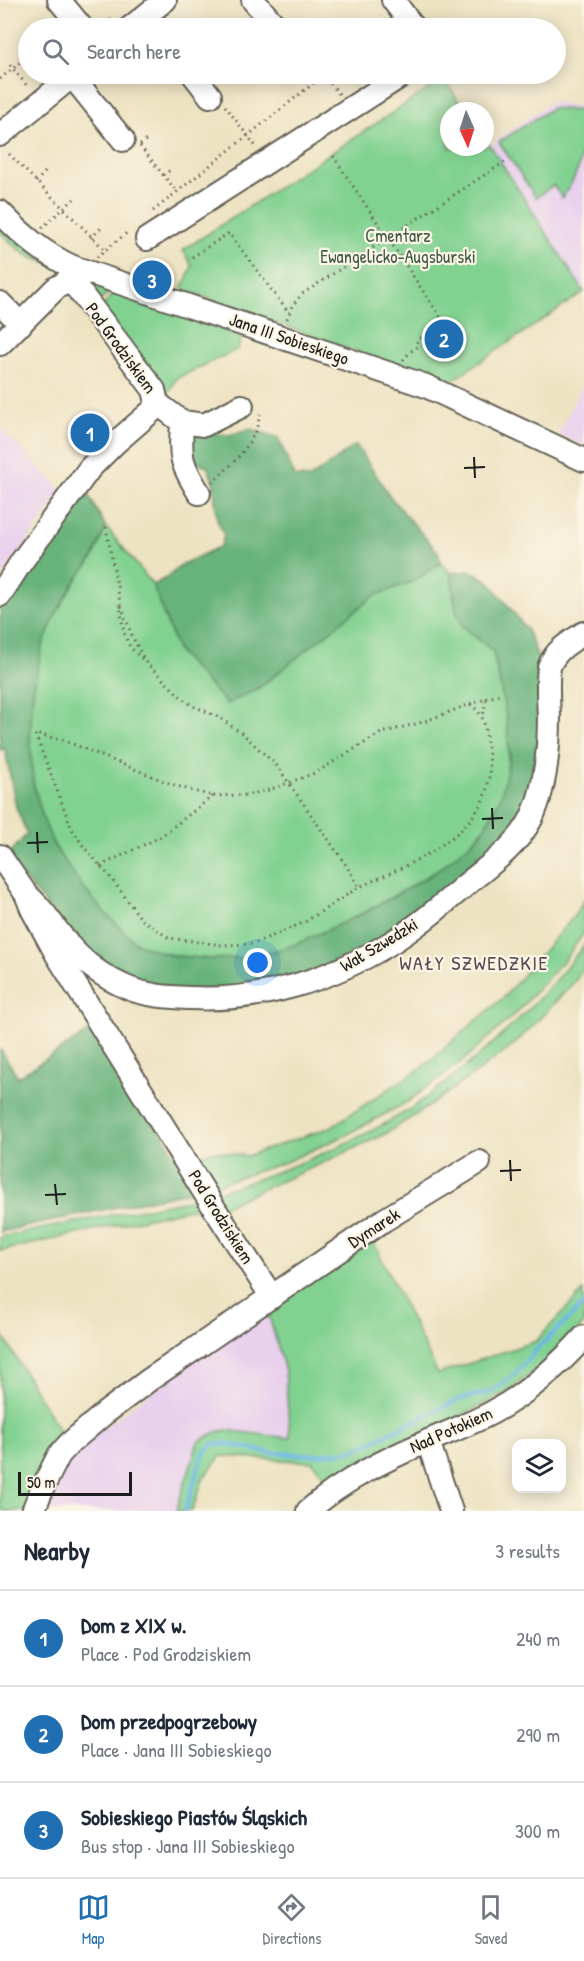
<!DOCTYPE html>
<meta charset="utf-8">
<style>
:root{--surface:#fff;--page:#f2f2f3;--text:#1f2937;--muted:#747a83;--line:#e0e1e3;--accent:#1f6fb2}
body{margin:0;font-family:"Patrick Hand",sans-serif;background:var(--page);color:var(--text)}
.controls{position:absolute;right:18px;bottom:18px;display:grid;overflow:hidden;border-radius:12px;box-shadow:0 3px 15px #0003}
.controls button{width:54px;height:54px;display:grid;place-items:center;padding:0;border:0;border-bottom:2px solid var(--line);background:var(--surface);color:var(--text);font:30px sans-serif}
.compass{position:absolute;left:440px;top:102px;width:54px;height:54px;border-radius:50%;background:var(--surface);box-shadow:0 3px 15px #0003;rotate:177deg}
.scale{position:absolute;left:18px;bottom:15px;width:114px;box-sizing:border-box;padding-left:6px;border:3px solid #1c1c1c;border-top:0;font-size:16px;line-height:21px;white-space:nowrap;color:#1c1c1c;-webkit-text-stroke:4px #fcf5e5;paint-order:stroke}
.you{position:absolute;left:258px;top:963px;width:21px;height:21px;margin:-15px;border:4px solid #fff;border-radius:50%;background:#1a73e8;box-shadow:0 0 0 9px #1a73e833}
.badge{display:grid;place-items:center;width:39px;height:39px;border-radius:50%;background:var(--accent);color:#fff;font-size:20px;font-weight:700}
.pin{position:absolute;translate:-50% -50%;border:3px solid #fff;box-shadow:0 2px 6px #0006}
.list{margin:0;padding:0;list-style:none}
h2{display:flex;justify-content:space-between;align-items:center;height:78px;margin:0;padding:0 24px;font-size:26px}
h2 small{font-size:20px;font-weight:400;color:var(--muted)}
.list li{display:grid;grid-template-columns:39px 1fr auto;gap:18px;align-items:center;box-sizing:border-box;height:96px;padding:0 24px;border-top:2px solid var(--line)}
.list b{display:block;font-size:22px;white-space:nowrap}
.list p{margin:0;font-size:20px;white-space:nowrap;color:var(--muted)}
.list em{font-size:20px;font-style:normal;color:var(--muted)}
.icon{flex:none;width:33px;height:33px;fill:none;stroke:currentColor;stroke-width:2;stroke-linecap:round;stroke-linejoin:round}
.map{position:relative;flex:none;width:584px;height:1511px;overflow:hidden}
.search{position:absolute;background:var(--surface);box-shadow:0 3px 15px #0003;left:18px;right:18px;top:18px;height:66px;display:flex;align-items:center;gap:15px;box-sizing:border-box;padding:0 21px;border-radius:33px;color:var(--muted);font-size:22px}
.sheet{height:366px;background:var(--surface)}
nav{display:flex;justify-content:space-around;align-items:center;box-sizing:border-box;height:84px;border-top:2px solid var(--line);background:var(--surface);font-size:16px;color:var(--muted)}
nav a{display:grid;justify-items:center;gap:3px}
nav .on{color:var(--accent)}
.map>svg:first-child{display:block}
</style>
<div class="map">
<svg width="584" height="1511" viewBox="0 0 584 1511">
<rect width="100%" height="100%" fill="#fcf5e5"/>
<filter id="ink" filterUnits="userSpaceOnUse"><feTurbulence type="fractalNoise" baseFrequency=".0167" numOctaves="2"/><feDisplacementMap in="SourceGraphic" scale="12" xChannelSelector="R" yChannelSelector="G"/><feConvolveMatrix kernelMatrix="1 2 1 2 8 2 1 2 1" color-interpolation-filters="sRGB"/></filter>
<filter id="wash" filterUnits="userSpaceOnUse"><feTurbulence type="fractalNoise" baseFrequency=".008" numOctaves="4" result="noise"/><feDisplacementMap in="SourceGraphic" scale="24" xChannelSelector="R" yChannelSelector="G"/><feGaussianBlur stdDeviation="1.35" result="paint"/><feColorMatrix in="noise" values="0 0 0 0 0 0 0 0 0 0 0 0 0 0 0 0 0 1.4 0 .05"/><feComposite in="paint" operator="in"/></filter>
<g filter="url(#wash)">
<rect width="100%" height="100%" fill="#ede2c1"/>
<g fill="#e9d1ed">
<polygon points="551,102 584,107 584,293 490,145"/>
<polygon points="584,382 584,446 558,435"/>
<polygon points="0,428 63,491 0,579"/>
<polygon points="266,1306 285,1371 290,1438 225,1430 185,1489 176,1511 36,1511 70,1453"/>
</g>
<g fill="#81d191" stroke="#4e7656" stroke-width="1.5">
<polygon points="445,78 464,111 449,111 449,147 485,147 490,145 584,292 447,384 182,289 192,266 183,250"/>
<path d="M552,108L584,111C584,148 584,168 562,198L553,185L536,198L499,142Z"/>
<path d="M0,224L47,262C25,259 15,246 0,232Z"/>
<polygon points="87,283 108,291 108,293 99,302"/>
<polygon points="115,292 242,336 238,349 177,378 169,392 169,398 164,396 99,311"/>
<path d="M106,527L153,585L178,652L227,704L260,687L374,595L413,581L441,563L451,573L456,610L463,627L493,651C503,698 517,748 502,795C485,844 436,872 394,896C351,920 304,947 256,957C226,963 165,958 138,944C129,939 122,930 115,923C76,885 40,836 33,781C27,738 31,693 41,651C47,627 61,601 75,581C81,573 89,565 94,556C98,547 102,537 106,527Z"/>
<polygon points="584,900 584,933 565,959 517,1012 464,1060 407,1102 348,1134 286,1162 207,1188 193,1155 217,1151 247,1156 331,1127 421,1068 504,997 574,916"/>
<path d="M584,945V968L575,981L532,1027L509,1049L425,1109L385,1134L316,1166L219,1208L211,1194C280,1173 347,1147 409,1110C421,1102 433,1092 445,1083C497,1043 545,997 584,945Z"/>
<polygon points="202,1197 207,1205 0,1251 0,1237"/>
<polygon points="370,1235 438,1374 536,1341 583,1291 584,1324 545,1363 506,1393 345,1474 342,1471 329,1481 312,1462 221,1456 204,1477 192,1511 176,1511 198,1442 214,1433 225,1430 290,1438 285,1371 266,1306"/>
<polygon points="0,1331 63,1437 26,1511 6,1511 2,1509 0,1511"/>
</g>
<g fill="#68b37b" stroke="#42684c" stroke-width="1.5">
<polygon points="250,429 278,437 295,477 310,478 356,445 392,499 438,552 441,563 413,581 374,596 260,687 227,704 178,652 153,585 166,578 183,564 221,546 224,535 217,519 213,481 207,466 197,462 190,463 187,430 229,435"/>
<polygon points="83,485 106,527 93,558 74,583 56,614 42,647 33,691 30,738 33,782 43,818 54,846 82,886 105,913 136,943 169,955 212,959 254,957 294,945 364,913 436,872 481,834 501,796 510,756 506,714 493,651 463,627 456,610 451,573 471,571 489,581 527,630 540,662 545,731 521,829 396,935 276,987 161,992 99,968 6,857 27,834 16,807 5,749 0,750 0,603"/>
<polygon points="98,1026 196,1190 0,1232 0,1049 18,1077"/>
</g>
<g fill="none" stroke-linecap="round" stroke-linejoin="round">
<polyline stroke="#69b7e3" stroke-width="4.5" points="185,1511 202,1456 207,1449 214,1444 228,1444 270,1453 317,1455 352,1451 460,1399 491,1392 515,1374 536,1350 584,1304"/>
</g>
</g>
<g filter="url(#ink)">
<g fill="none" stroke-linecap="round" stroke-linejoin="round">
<g stroke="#656156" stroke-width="26">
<g id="minor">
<polyline points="59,0 82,28"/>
<polyline points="253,0 277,28"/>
<polyline points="393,0 414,28"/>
<polyline points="130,28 165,0"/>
<polyline points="193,74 210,96"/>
<polyline points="72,76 123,140"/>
<polyline points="0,135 75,74"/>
<path d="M0,212C22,235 44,254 73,267L426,386L584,460"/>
<polyline points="147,239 404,74"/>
<polyline points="0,303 21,324"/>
<polyline points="0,344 56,288 68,281"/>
<path d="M157,403L182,422C180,458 180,462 199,493"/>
<polyline points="182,422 204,425 242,406"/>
<polyline points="0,595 22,561 90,468 114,444 152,411 157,403 154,390 77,288 68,281 73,267"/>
<polyline points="0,856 26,894 32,909 57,955 216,1211 272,1297"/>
<path d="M26,894C43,908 50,922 64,939C81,961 102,977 128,988C147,996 170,997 190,998C260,1002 330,980 389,944C417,927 443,904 468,883C491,864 517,846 531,819C546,788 549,750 549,716C548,700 547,683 549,667C555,650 570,642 584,633"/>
<polyline points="428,1441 451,1511"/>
<polyline points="33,1511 42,1489 59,1455 70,1443 105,1413 149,1380 384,1220 479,1162"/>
<path d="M308,1511C342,1481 384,1460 426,1442C448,1432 471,1424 493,1412C528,1393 557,1367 584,1337"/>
</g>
</g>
<g stroke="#656156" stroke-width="3" stroke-dasharray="1.5 4.5" stroke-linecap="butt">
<polyline points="101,28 113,18"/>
<polyline points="381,28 389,22"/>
<polyline points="10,65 28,87"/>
<polyline points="323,74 340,95"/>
<polyline points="0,79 28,56"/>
<polyline points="225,106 257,148"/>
<polyline points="140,145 148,138"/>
<polyline points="140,146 177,192"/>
<polyline points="9,154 105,250"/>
<polyline points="333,156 445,324"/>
<polyline points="163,175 172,169"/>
<polyline points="36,182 46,171"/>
<polyline points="153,211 325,74"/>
<polyline points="42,228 74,199"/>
<polyline points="91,238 101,228"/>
<polyline points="97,257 129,231"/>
<polyline points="192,257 229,233 288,312"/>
<polyline points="287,319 292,306 302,294 506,161"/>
<polyline points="403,360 410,352 418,346 417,341 444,323"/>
<path d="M212,482C233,464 256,443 260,414"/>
<path d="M106,527C110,550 115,574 119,597C122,616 121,632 131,648L181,697L193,706L217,716L243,734L277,766L346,865L359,887L305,922L253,944L221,945L169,938L141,919L111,878L84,847L72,829L35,734L63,740L171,784L193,791L213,796L246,795L269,790L315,773L381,733L423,722L470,704C488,718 484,727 488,749C503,829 417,861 359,887"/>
<polyline points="121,606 133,638 143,657"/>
<polyline points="486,699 501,694"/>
<polyline points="470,704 486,699 483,717"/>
<polyline points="100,866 160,837 213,796"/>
</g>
<use href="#minor" stroke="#fff" stroke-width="22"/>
</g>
</g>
<path fill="none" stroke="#1c1c1c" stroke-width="2" d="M474,457L475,478M464,468L485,467M492,808L493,829M482,819L503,818M37,832L38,853M27,843L48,842M510,1160L511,1181M500,1171L521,1170M55,1184L57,1205M45,1195L66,1194"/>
<g text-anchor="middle" stroke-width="4.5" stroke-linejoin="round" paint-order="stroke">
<g font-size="18" fill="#3f5b45" stroke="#fcf5e5">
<text x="398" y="242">Cmentarz<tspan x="398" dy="21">Ewangelicko-Augsburski</tspan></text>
</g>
<g font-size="18" fill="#1c1c1c" stroke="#fcf5e5">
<text transform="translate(289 339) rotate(19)" y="6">Jana III Sobieskiego</text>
<text transform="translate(121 348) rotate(54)" y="6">Pod Grodziskiem</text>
<text transform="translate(379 945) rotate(-31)" y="6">Wał Szwedzki</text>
<text transform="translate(221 1217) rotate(58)" y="6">Pod Grodziskiem</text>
<text transform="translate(374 1228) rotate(-33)" y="6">Dymarek</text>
<text transform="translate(451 1430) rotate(-24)" y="6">Nad Potokiem</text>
</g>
<g font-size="20" letter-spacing="1.5" fill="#584852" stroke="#fcf5e5">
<text x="474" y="970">WAŁY SZWEDZKIE</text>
</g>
</g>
</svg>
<div class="controls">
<button><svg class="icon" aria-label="layers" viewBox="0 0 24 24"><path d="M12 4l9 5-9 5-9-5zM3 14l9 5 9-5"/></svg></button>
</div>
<svg class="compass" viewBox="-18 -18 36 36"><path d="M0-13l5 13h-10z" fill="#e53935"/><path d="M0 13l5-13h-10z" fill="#747a83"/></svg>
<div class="scale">50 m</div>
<div class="you"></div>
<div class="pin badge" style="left:90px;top:433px">1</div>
<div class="pin badge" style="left:444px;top:339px">2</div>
<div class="pin badge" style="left:152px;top:280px">3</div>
<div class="search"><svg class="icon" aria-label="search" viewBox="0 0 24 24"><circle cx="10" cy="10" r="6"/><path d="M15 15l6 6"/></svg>Search here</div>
</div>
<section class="sheet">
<h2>Nearby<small>3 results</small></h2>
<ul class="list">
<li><span class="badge">1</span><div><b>Dom z XIX w.</b><p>Place · Pod Grodziskiem</p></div><em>240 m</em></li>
<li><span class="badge">2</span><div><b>Dom przedpogrzebowy</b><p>Place · Jana III Sobieskiego</p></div><em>290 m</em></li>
<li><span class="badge">3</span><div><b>Sobieskiego Piastów Śląskich</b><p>Bus stop · Jana III Sobieskiego</p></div><em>300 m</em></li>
</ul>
</section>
<nav>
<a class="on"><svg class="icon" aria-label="map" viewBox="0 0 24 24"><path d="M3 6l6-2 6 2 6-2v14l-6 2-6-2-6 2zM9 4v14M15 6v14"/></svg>Map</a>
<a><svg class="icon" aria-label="directions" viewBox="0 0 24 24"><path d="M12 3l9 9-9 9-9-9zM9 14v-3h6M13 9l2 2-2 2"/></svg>Directions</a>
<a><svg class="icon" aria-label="saved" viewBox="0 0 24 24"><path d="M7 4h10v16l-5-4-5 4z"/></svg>Saved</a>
</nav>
